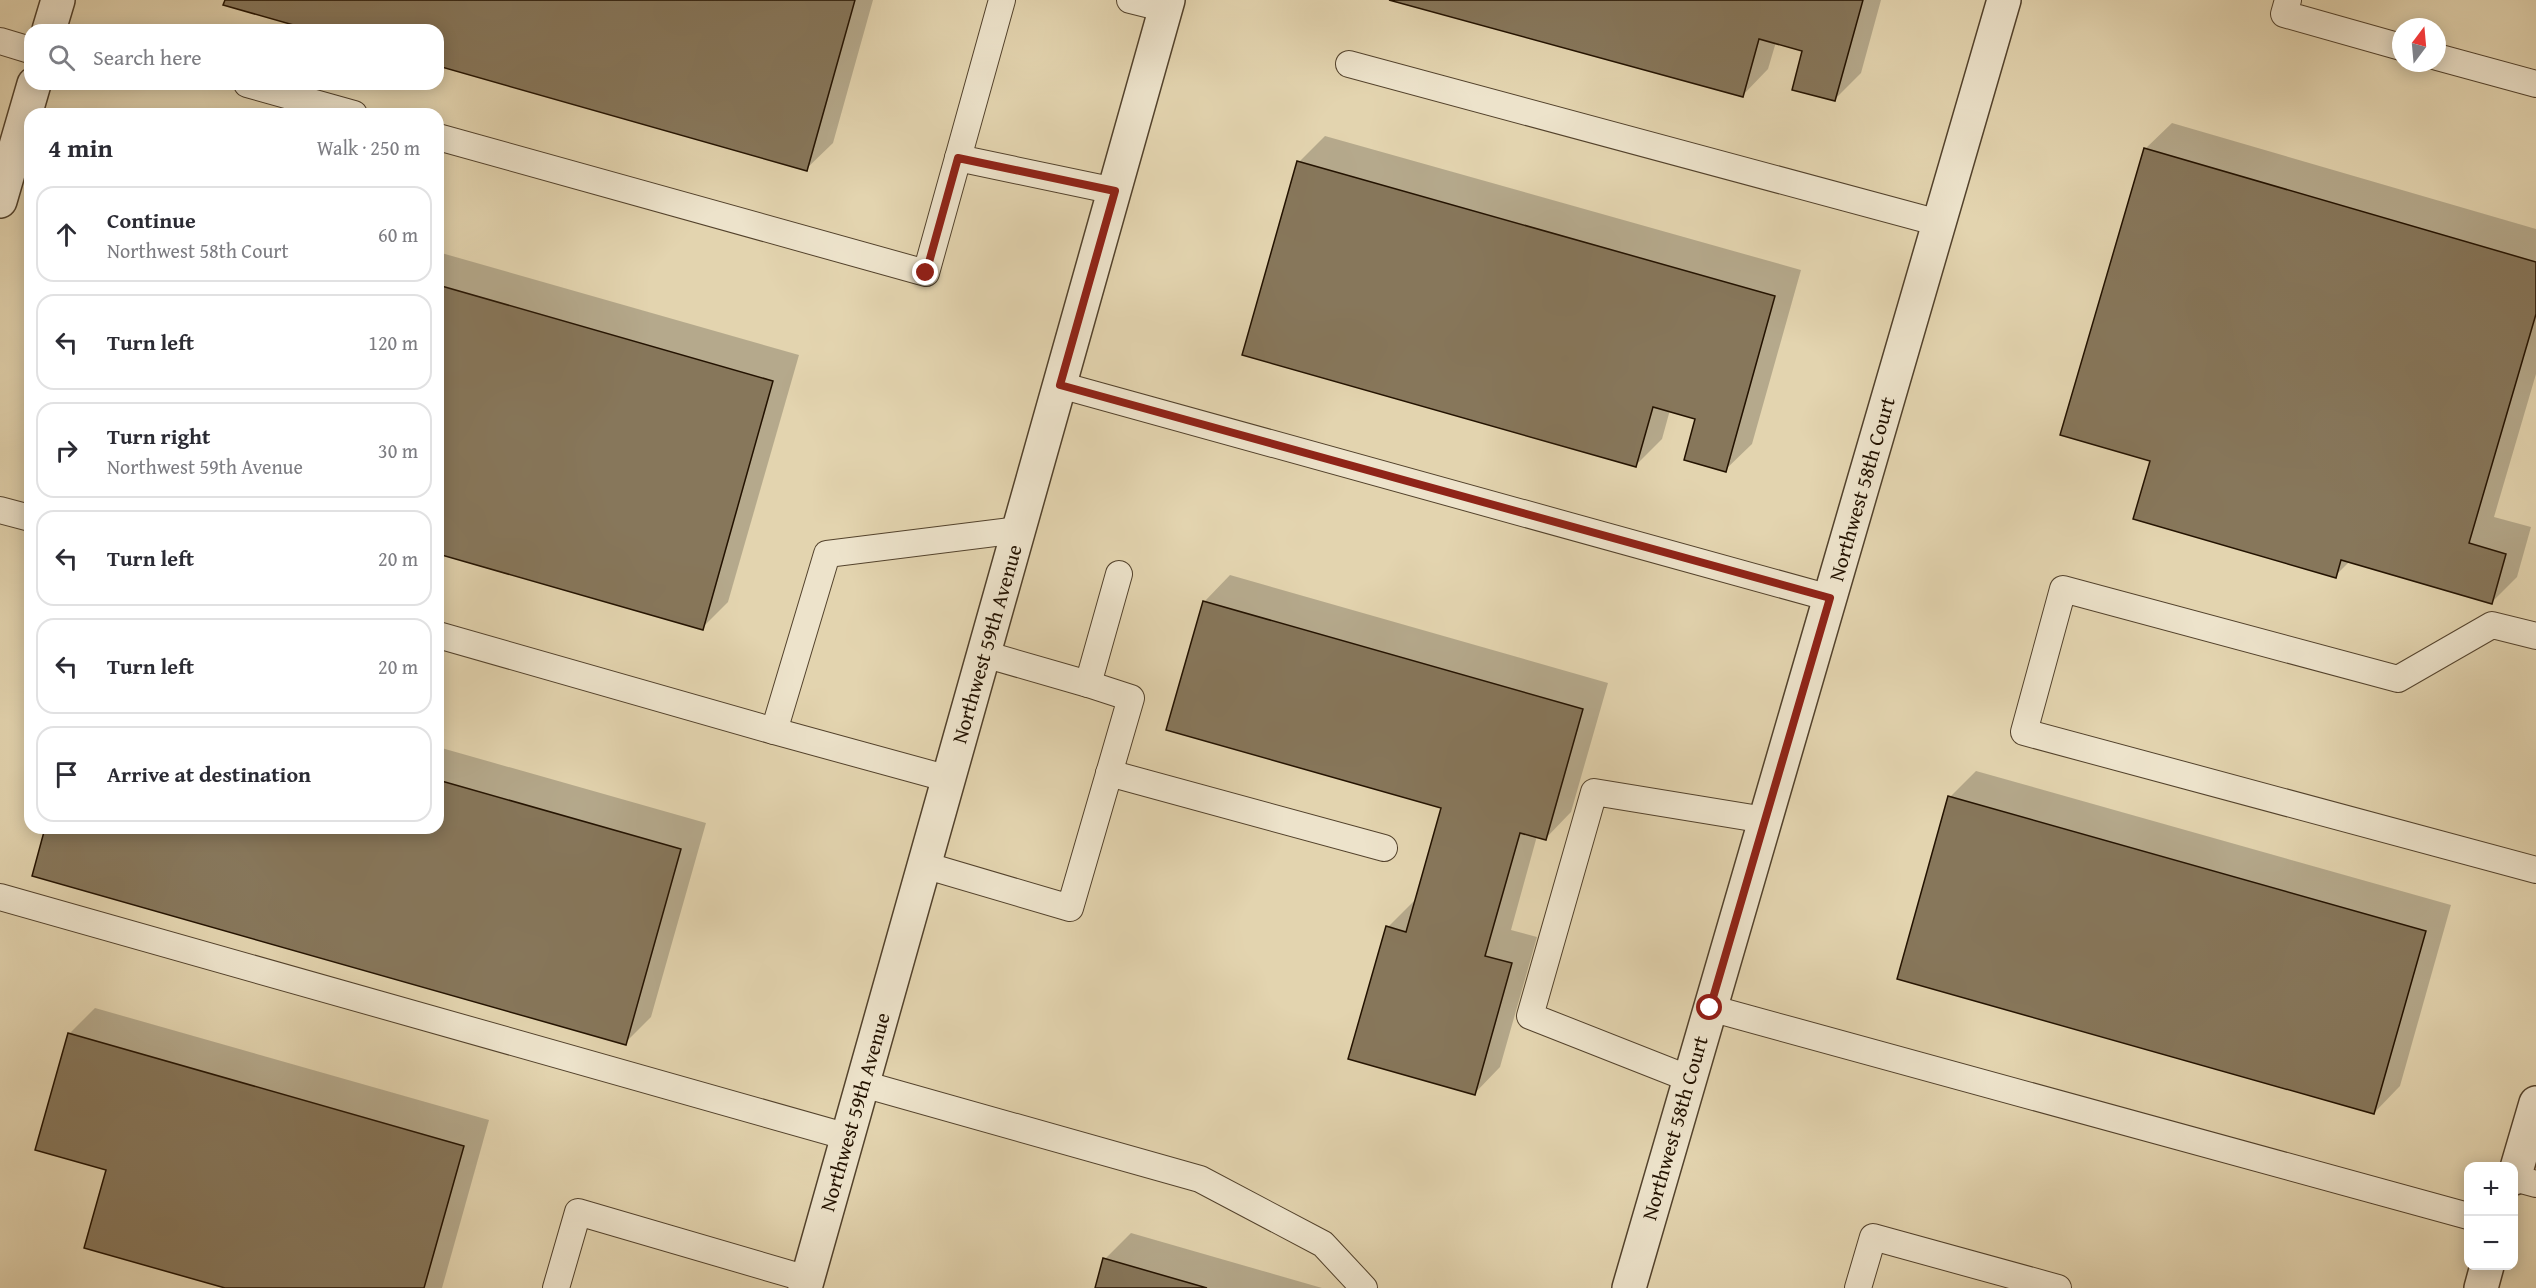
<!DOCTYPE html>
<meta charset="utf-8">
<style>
:root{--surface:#fff;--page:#f7f7f7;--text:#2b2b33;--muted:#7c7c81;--line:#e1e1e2}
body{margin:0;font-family:"Gentium Book Plus",serif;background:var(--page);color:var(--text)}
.controls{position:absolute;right:18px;bottom:18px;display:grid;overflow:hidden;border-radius:12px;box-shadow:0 3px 15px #0003}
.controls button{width:54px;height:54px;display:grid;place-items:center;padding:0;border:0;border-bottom:2px solid var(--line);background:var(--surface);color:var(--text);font:30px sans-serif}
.compass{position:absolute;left:2392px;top:18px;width:54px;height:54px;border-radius:50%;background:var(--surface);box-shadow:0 3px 15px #0003;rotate:16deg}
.stop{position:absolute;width:18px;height:18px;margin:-14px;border:4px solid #8f2418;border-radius:50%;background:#fff}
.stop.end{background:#8f2418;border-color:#fff;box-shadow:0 2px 6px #0008}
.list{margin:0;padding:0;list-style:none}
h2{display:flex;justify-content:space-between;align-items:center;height:78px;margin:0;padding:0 24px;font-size:26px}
h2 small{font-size:20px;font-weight:400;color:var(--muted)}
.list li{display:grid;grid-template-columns:39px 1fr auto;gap:18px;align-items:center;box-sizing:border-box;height:96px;margin:0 12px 12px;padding:0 12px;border:2px solid var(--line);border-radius:18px}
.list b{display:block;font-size:22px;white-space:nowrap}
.list p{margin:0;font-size:20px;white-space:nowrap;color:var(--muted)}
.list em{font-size:20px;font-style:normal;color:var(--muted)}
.icon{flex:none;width:33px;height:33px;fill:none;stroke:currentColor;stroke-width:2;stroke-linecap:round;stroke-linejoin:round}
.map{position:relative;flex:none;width:2536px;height:1288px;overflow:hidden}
.search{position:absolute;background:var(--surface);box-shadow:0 3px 15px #0003;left:24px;top:24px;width:420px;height:66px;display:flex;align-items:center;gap:15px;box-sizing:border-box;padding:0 21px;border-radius:18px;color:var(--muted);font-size:22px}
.panel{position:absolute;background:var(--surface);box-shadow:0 3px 15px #0003;left:24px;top:108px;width:420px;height:726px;border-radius:18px}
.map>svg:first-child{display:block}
</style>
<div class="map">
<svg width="2536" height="1288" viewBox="0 0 2536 1288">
<rect width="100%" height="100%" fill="#e3d4af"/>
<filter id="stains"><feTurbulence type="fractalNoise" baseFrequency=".00333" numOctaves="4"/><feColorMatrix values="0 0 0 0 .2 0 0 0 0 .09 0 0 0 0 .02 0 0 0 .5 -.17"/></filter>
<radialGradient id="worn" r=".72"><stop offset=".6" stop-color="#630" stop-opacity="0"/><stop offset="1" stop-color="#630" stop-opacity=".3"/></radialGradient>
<g fill="#0003">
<polygon points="226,0 873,0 833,143 806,169 438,65 438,30 316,30"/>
<polygon points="1395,0 1881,0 1861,73 1834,100 1804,50 1776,42 1768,69 1742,96"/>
<polygon points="2172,123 2536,229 2536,374 2494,517 2531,527 2517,577 2491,603 2350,561 2335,576 2152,460 2145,149"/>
<polygon points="1325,136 1801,270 1752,444 1725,470 1697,418 1670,410 1662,439 1636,465 1299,162"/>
<polygon points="438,252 799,355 728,602 702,628 438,553"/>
<polygon points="1230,575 1608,683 1571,812 1545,839 1537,836 1511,930 1537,937 1500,1067 1474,1094 1388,927 1414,901 1416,902 1443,807 1204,602"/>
<polygon points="438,747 706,823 651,1017 625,1043 47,828 438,828"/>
<polygon points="1976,771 2451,905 2400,1086 2374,1113 1950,797"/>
<polygon points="95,1008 489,1120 442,1288 231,1288 108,1169 69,1034"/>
<polygon points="1131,1233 1322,1288 1096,1288 1105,1259"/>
</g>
<g fill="#87775b" stroke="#231200" stroke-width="1.5">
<polygon points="225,0 855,0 807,171 438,66 438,30 311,30 223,5"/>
<polygon points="1389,0 1863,0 1835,101 1792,90 1802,51 1759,39 1743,97"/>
<polygon points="2144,148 2536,262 2536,314 2469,543 2506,554 2492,604 2341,560 2336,578 2133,519 2150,461 2060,435"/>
<polygon points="1297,161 1775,296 1726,472 1684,460 1695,419 1653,407 1636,467 1242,355"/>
<polygon points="438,285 773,381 703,630 438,554"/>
<polygon points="1203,601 1583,709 1546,840 1520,833 1485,956 1512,963 1475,1095 1348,1059 1386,926 1406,932 1441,808 1166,730"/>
<polygon points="438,780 681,849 626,1045 32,876 45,828 438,828"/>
<polygon points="1948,796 2426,931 2374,1114 1897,979"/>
<polygon points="68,1033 464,1146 424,1288 225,1288 84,1248 106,1170 35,1150"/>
<polygon points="1103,1258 1207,1288 1095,1288"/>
</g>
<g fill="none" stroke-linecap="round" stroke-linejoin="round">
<g stroke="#53422c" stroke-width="28">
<g id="service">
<polyline points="1130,0 1166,9"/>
<polyline points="2288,0 2284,14 2401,47"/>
<polyline points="0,41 30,50"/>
<polyline points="2437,57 2536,84"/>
<polyline points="1349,64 1939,223"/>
<polyline points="247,84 354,114"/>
<polyline points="438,137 926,273 1002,0"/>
<polyline points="958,158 1115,191"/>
<polyline points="1060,385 1830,598"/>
<polyline points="0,510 30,518"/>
<polyline points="438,635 774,731 827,554 1019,530"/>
<polyline points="2536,636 2492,625 2398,679 2063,589 2024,732 2536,870"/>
<polyline points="984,654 1088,684 1119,574"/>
<polyline points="774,731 949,779"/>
<polyline points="1109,773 1384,848"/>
<polyline points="924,865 1070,908 1131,698 1088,684"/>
<polyline points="0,897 848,1137"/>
<polyline points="1710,1008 2468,1216"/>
<polyline points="1690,1079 1530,1016 1594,792 1765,820"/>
<polyline points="863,1084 1200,1179 1323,1244 1364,1288"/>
<polyline points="2514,1178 2536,1184"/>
<polyline points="556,1288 578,1212 807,1279"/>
<polyline points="1858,1288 1873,1237 2058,1288"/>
</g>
</g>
<g stroke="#53422c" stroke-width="36">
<g id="minor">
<polyline points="2514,1178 2536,1103"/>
<polyline points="805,1288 1168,0"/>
<polyline points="1629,1288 2004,0"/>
<polyline points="2481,1288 2487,1266"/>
</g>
</g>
<g stroke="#53422c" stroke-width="36">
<g id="tertiary">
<polyline points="49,30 58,0"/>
<polyline points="0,201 34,84"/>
</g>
</g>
<use href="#service" stroke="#ede3cb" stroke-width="26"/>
<use href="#minor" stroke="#ede3cb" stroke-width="33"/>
<use href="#tertiary" stroke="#ede3cb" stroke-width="33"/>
</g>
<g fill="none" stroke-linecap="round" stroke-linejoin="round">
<polyline stroke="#8f2418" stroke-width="8" points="926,273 958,158 1115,191 1060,385 1830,598 1710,1008"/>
</g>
<g text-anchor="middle" stroke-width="5" stroke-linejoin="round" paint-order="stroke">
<g font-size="21" fill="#231200" stroke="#ede3cb">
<text transform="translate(1862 489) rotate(-74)" y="7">Northwest 58th Court</text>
<text transform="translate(987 644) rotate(-74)" y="7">Northwest 59th Avenue</text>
<text transform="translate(855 1112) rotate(-74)" y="7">Northwest 59th Avenue</text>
<text transform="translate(1675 1128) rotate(-74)" y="7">Northwest 58th Court</text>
</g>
</g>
<rect width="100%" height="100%" filter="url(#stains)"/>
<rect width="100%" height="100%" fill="url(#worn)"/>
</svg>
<div class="controls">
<button>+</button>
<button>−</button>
</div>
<svg class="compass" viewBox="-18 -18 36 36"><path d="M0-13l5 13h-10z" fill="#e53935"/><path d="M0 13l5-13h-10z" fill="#7c7c81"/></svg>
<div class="stop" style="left:1710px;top:1008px"></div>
<div class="stop end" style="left:926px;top:273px"></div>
<div class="search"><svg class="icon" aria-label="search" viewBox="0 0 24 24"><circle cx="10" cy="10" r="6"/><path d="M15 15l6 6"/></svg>Search here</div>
<section class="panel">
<h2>4 min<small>Walk · 250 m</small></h2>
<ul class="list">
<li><svg class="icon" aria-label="ahead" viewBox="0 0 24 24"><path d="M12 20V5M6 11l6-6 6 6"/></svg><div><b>Continue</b><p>Northwest 58th Court</p></div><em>60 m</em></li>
<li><svg class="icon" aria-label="left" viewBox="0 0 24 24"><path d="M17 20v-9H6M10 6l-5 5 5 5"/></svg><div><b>Turn left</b></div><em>120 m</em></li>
<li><svg class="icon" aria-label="right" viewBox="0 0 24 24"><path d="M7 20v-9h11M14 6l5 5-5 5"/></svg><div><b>Turn right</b><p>Northwest 59th Avenue</p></div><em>30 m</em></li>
<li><svg class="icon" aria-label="left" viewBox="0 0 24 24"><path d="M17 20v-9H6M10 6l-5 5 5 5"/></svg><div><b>Turn left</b></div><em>20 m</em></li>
<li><svg class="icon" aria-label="left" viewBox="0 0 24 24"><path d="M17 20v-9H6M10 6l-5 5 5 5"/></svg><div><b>Turn left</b></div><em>20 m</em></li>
<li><svg class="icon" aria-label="arrive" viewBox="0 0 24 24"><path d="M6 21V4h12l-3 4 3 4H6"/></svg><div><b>Arrive at destination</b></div></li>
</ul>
</section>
</div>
